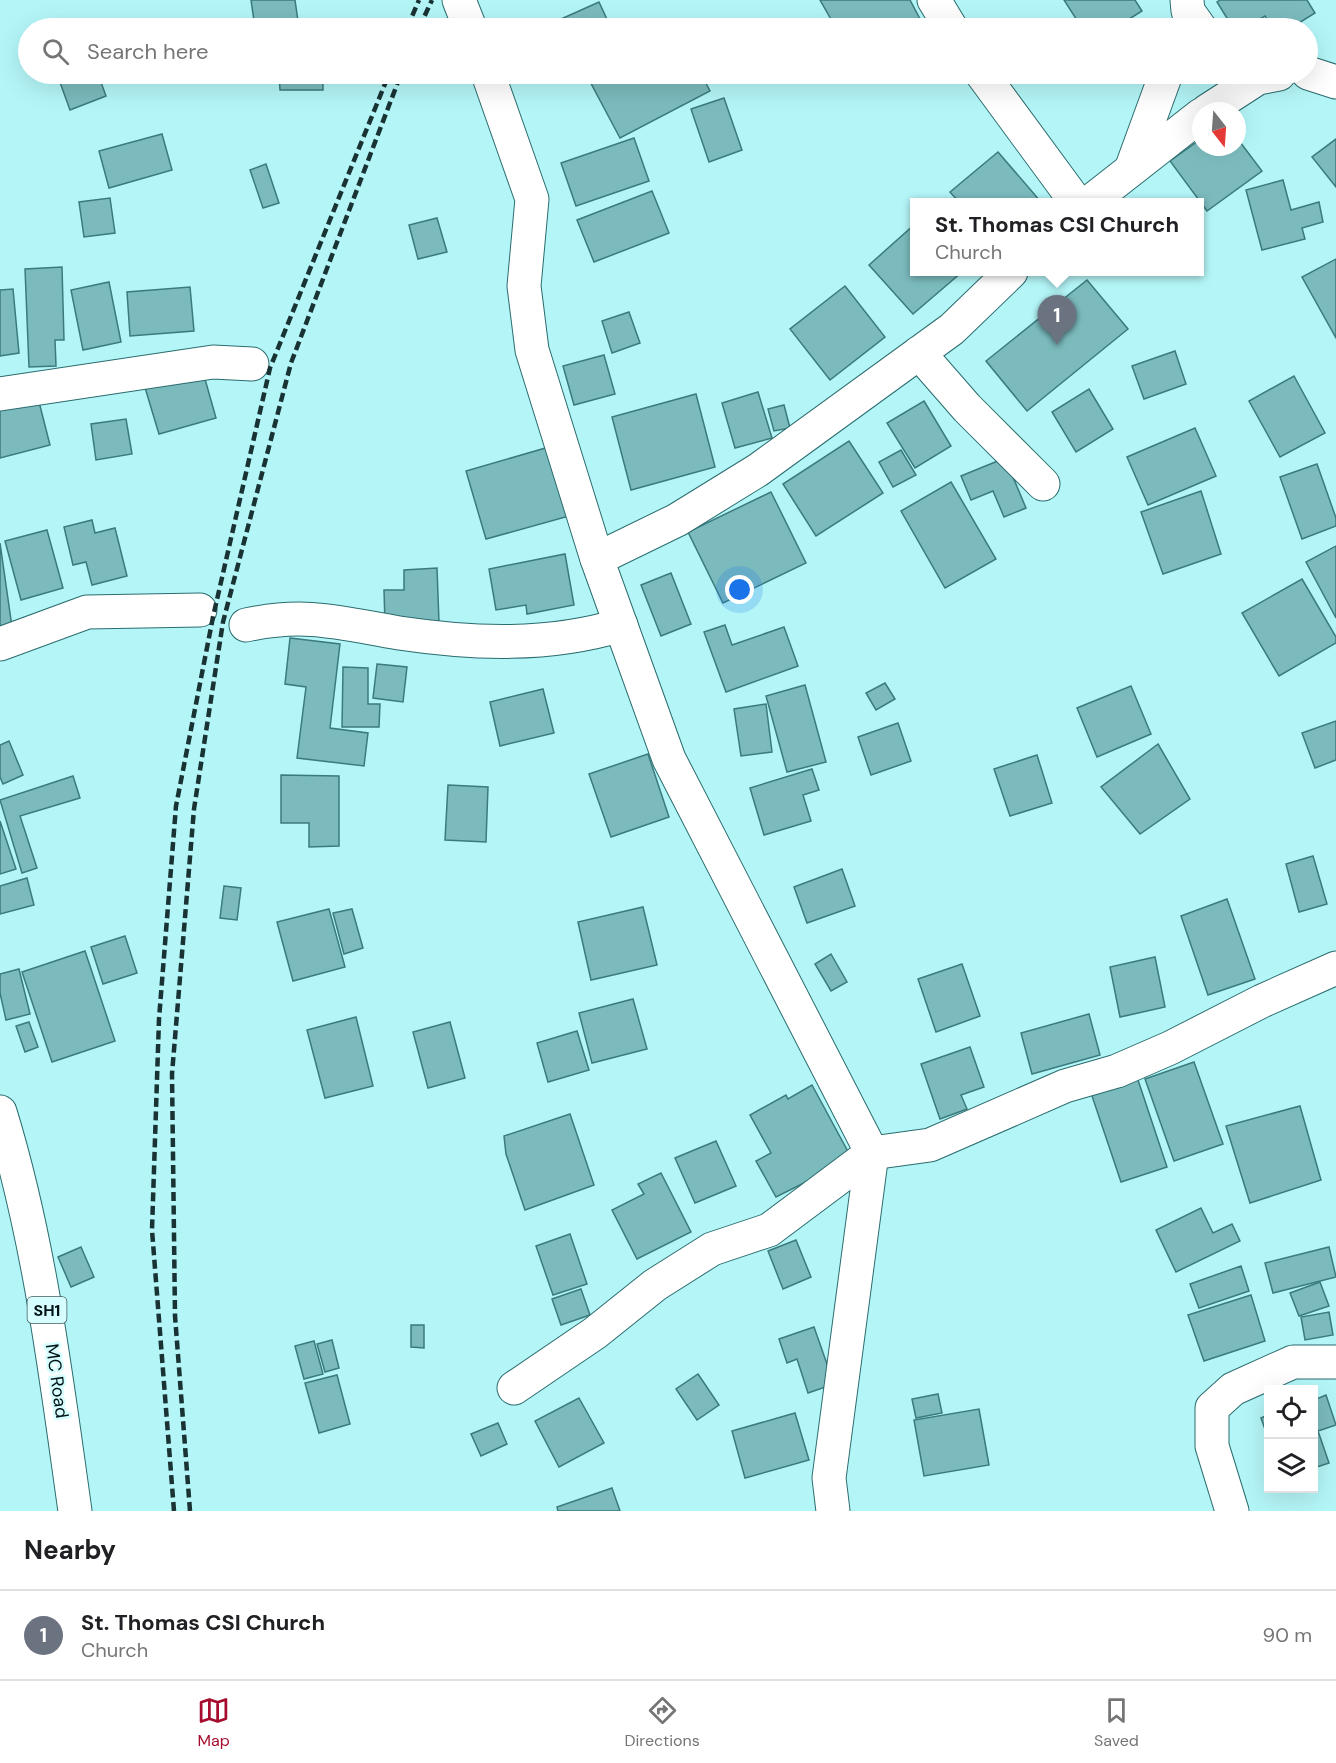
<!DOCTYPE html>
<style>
:root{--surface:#fff;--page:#f6f6f6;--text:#202124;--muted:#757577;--line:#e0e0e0;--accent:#a60c2d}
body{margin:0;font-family:"DM Sans",sans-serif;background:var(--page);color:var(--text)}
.controls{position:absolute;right:18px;bottom:18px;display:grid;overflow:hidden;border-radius:0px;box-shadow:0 6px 24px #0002}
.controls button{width:54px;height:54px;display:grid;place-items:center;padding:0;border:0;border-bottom:2px solid var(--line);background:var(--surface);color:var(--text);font:30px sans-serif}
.compass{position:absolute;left:1192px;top:102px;width:54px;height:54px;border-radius:50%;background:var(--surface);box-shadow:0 6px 24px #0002;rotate:163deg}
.you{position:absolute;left:740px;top:590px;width:21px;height:21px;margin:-15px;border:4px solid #fff;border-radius:50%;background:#1a73e8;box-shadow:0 0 0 9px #1a73e833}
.badge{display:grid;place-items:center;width:39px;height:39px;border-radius:50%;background:var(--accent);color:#fff;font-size:20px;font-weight:700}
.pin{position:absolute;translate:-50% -50px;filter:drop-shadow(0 2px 3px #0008)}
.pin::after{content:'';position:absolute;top:32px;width:21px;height:18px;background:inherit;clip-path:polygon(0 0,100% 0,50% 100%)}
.popup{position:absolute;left:910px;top:198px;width:294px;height:78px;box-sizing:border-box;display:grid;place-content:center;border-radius:0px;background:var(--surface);filter:drop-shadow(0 2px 4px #0005);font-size:20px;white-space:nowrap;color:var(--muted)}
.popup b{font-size:22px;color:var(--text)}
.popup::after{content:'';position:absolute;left:50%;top:100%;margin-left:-12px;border:12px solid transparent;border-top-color:var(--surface)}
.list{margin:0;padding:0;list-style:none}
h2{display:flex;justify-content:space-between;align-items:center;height:78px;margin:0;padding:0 24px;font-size:26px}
h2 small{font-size:20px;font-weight:400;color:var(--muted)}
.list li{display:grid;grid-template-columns:39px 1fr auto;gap:18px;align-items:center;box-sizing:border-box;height:90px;padding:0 24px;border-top:2px solid var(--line)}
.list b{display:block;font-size:22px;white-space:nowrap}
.list p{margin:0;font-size:20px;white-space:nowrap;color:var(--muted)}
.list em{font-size:20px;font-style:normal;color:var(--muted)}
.icon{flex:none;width:33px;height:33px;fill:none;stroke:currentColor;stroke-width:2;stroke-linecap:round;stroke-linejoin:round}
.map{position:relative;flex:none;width:1336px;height:1511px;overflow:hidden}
.search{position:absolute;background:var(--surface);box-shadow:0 6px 24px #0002;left:18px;right:18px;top:18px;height:66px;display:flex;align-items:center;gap:15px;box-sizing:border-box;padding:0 21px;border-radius:33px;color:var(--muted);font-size:22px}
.sheet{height:168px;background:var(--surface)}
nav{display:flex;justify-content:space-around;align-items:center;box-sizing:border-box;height:84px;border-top:2px solid var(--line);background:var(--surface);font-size:16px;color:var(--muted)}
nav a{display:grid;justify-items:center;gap:3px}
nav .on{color:var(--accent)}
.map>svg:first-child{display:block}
</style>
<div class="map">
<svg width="1336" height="1511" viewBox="0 0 1336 1511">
<rect width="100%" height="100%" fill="#b4f6f8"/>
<g fill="#7bbbbe" stroke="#3b7b7d" stroke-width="1.5">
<polygon points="251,0 295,0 299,28 255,28"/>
<polygon points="820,0 910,0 920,19 903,28 836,28"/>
<polygon points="1064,0 1135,0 1142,11 1115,28 1082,28"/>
<polygon points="1220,0 1307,0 1315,13 1291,28 1273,28 1265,16 1244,28 1233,28 1217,2"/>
<polygon points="599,2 611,28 541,28"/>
<rect x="148" y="26" width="22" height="2"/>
<polygon points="57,74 98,74 106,96 70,110"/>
<polygon points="279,74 323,74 323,90 280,90"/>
<polygon points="586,74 701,74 710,91 620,138"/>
<polygon points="724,98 742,150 709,162 691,109"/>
<polygon points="162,134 172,170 109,188 99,151"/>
<polygon points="634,138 649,181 576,206 561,163"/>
<polygon points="1237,138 1262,171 1207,211 1170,161 1201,139 1201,147 1237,147"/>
<polygon points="1336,139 1336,187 1312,157"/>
<polygon points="998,152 1041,202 959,202 950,192"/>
<polygon points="266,164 279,203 263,208 250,170"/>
<polygon points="1283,180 1291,210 1319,202 1323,222 1302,228 1305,239 1262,250 1246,190"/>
<polygon points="652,191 669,233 594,262 577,220"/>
<polygon points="110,198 115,233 84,237 79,202"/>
<polygon points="437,218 447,252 418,259 409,225"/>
<polygon points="914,225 914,272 962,272 913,314 869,265"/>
<polygon points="1336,259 1336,338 1302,277"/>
<polygon points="62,267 64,340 55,340 56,366 29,367 25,269"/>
<polygon points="1087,280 1128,329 1027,411 986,361"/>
<polygon points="109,282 121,342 83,350 71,290"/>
<polygon points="845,286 885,337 830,380 790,329"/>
<polygon points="190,287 194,331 130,336 127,292"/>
<polygon points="13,289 19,353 0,356 0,290"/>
<polygon points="629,312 640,343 612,353 602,321"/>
<polygon points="1175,351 1186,384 1144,399 1132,366"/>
<polygon points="604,355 615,394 574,405 563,366"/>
<polygon points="201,365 216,418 159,434 143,381"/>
<polygon points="1294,376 1325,433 1280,457 1249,401"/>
<polygon points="1089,389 1113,429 1076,452 1052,412"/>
<polygon points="36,390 50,445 0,458 0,399"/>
<polygon points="758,392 772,438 735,448 722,403"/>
<polygon points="696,394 715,467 631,490 612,417"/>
<polygon points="924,401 951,446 915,468 887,423"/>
<polygon points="784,405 790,428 774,431 768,409"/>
<polygon points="126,419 132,454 96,460 91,424"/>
<polygon points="1195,428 1216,476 1148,505 1127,457"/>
<polygon points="849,441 883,493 816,536 783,484"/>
<polygon points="549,447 569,516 486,539 466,471"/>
<polygon points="901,450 916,475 893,487 879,462"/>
<polygon points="1005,458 1026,508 1004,517 993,491 971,500 961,476"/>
<polygon points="1317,464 1336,518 1336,526 1302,539 1280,477"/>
<polygon points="951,482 996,559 945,588 901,511"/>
<polygon points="1201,491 1221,554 1163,574 1141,512"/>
<polygon points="771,492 806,563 723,603 688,532"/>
<polygon points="92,520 95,533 115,528 127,576 92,585 86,562 73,565 64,527"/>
<polygon points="47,530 63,588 21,600 5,541"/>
<polygon points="0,543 12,627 0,629"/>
<polygon points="1336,546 1336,618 1306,562"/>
<polygon points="565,554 574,605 527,614 526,605 496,610 489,569"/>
<polygon points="437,568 439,622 385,624 384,590 404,590 404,570"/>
<polygon points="671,573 691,624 661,636 641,585"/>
<polygon points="1302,579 1336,637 1336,643 1279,676 1242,613"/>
<polygon points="725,625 732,645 784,627 798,666 726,692 704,632"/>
<polygon points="290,638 340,644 330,728 368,733 364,766 297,758 306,687 285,684"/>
<polygon points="377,664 407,667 403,702 373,698"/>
<polygon points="343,667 368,668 368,704 380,704 379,727 342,727"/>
<polygon points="885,683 895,699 876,710 866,693"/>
<polygon points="805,685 826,762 787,772 766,696"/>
<polygon points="1131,686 1151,734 1097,757 1077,708"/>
<polygon points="543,689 554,733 500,746 490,702"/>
<polygon points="766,704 772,752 741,756 734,709"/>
<polygon points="1336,721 1336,760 1315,768 1302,733"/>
<polygon points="898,723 911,761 871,775 858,737"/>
<polygon points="9,741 23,775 3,784 0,777 0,745"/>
<polygon points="1158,744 1190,799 1140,834 1101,787"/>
<polygon points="648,754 669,817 611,837 589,774"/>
<polygon points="1037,755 1052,803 1010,816 994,769"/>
<polygon points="812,769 819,790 803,795 811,821 764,835 750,788"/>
<polygon points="281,775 339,776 339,846 309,847 309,823 281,823"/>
<polygon points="73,776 80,798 20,816 37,868 22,873 0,800"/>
<polygon points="448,785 488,787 486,842 445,840"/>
<polygon points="0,821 16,869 0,874"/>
<polygon points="1313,856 1327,904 1299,912 1286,864"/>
<polygon points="842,869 855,906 807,923 794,887"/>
<polygon points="27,878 34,905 0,914 0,886"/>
<polygon points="224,886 241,888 237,920 220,918"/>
<polygon points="1227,899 1255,979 1208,995 1181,916"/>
<polygon points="643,907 657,965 591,980 578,922"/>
<polygon points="329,909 345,967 293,981 277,922"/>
<polygon points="352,909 363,948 344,954 333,913"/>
<polygon points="125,936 137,973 103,984 91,947"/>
<polygon points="85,951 115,1041 52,1062 22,972"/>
<polygon points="831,954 847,982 831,991 815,964"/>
<polygon points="1155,957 1165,1007 1120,1017 1110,967"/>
<polygon points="962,964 980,1016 936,1032 918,979"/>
<polygon points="19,969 30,1014 6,1020 0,993 0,974"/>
<polygon points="633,999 647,1049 592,1063 579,1013"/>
<polygon points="1089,1014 1100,1055 1032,1074 1021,1033"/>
<polygon points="356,1017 373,1086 325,1098 307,1030"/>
<polygon points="29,1022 38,1047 25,1052 16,1026"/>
<polygon points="450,1022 465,1078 428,1088 413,1032"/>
<polygon points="577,1031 589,1070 548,1082 537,1043"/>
<polygon points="970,1047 984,1087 961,1095 967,1109 940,1119 921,1064"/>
<polygon points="1194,1062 1223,1144 1174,1161 1145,1079"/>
<polygon points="1136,1074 1167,1167 1121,1182 1090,1090"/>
<polygon points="812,1085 852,1159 776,1197 756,1161 771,1153 750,1115 786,1095 788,1099"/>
<polygon points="1300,1106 1321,1180 1250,1203 1226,1126"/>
<polygon points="570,1114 594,1185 525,1210 506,1154 504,1136"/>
<polygon points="716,1141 736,1186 695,1203 675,1158"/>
<polygon points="661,1173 691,1232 637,1259 612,1210 644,1194 638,1184"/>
<polygon points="1201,1208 1213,1233 1232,1224 1240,1241 1176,1272 1156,1230"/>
<polygon points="570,1234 587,1284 553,1295 536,1246"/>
<polygon points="796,1240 811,1277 783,1289 768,1251"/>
<polygon points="81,1247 94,1277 71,1287 58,1257"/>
<polygon points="1329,1247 1336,1277 1273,1293 1265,1263"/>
<polygon points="1241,1266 1249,1291 1199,1308 1190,1284"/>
<polygon points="1320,1282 1329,1306 1299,1316 1290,1293"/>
<polygon points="581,1289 590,1315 561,1325 552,1299"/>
<polygon points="1251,1295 1265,1341 1204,1361 1188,1315"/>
<polygon points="1329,1312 1333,1335 1305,1340 1301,1317"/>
<polygon points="411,1325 424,1325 424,1348 411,1347"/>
<polygon points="814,1327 834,1384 808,1393 797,1359 787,1363 779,1339"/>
<polygon points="332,1340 339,1368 325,1372 317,1344"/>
<polygon points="314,1341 323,1374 304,1379 295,1346"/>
<polygon points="698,1374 719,1405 697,1420 676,1389"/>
<polygon points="337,1375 350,1424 319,1433 305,1383"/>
<polygon points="938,1394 942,1413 916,1418 912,1399"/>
<polygon points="1326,1395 1336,1425 1318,1431 1329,1463 1314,1468 1314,1400"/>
<polygon points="579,1398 604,1443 559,1467 535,1421"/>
<polygon points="979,1409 989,1465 924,1476 914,1420"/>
<polygon points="795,1413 809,1460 745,1478 732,1431"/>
<polygon points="1268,1415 1268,1438 1261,1418"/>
<polygon points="498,1423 507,1444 481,1456 471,1434"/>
<polygon points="612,1488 620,1511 558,1511 557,1507"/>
</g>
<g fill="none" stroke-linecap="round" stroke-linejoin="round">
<g stroke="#2b6c6e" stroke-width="35">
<g id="minor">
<polyline points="934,0 951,28"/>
<polyline points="1187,0 1188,11 1200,28"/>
<polyline points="1308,73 1336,82"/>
<polyline points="982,74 1076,202"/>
<polyline points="1207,111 1258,78 1279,74"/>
<polyline points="1132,167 1166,74"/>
<polyline points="1090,202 1201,115"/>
<polyline points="919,353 967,408 1043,484"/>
<polyline points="0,394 213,362 252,364"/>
<polyline points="597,559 677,520 758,470 952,329 1011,272"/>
<path d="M246,625C307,612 340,623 399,633C473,644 549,647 621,625"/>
<polyline points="0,644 87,612 200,610"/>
<polyline points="514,1388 595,1333 655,1285 712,1249 769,1230 872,1153 930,1145 1065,1086 1117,1071 1170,1048 1262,1001 1336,968"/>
<polyline points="1232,1511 1212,1446 1212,1408 1233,1389 1293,1362 1336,1362"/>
</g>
</g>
<g stroke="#2b6c6e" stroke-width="35">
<g id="tertiary">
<polyline points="459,0 470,28"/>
<polyline points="488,74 532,199 524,286 532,350 597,559 669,759 872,1153 829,1478 833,1511"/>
</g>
</g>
<g stroke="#2b6c6e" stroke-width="35">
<path id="primary" d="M0,1112C40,1242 56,1377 75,1511"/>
</g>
<use href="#minor" stroke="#fff" stroke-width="33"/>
<use href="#tertiary" stroke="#fff" stroke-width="33"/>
<use href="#primary" stroke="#fff" stroke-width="33"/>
<g stroke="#193233" stroke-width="4.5" stroke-dasharray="9 4.5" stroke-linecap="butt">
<polyline points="407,28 419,0"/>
<polyline points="419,28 432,0"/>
<polyline points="174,1511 152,1230 159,1019 176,806 213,617 270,368 389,74"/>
<polyline points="190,1511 175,1316 172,1074 194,809 223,622 291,363 401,74"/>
</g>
</g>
<g text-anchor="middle" stroke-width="5" stroke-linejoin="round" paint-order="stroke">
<rect fill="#d7feff" stroke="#40595a" stroke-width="1.5" x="27.5" y="1297" width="39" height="26" rx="4.5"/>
<g font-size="16" font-weight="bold" fill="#001213">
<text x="47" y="1316">SH1</text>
</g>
<g font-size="18" fill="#001213" stroke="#d7feff">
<text transform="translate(57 1381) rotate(82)" y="6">MC Road</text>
</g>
</g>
</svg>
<div class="controls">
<button><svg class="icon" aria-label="locate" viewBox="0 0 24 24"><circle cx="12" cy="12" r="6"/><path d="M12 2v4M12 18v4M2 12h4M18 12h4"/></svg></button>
<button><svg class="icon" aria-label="layers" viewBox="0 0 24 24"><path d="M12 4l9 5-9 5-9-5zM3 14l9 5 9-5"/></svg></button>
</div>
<svg class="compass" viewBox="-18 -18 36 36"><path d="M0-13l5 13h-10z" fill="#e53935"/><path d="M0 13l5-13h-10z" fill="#757577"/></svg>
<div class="you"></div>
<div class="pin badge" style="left:1057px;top:345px;background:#6b7280">1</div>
<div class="popup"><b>St. Thomas CSI Church</b>Church</div>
<div class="search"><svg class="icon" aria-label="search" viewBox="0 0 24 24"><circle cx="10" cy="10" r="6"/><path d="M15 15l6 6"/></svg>Search here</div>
</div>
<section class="sheet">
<h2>Nearby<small></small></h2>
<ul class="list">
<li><span class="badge" style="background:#6b7280">1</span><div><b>St. Thomas CSI Church</b><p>Church</p></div><em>90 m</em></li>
</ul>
</section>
<nav>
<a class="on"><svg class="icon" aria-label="map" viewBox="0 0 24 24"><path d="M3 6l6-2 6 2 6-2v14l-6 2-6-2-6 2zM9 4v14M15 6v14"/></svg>Map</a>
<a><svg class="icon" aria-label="directions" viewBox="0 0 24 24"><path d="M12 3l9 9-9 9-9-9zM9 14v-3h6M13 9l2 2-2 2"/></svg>Directions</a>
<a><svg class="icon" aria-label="saved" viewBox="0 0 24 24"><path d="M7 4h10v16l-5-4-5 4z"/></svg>Saved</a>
</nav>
